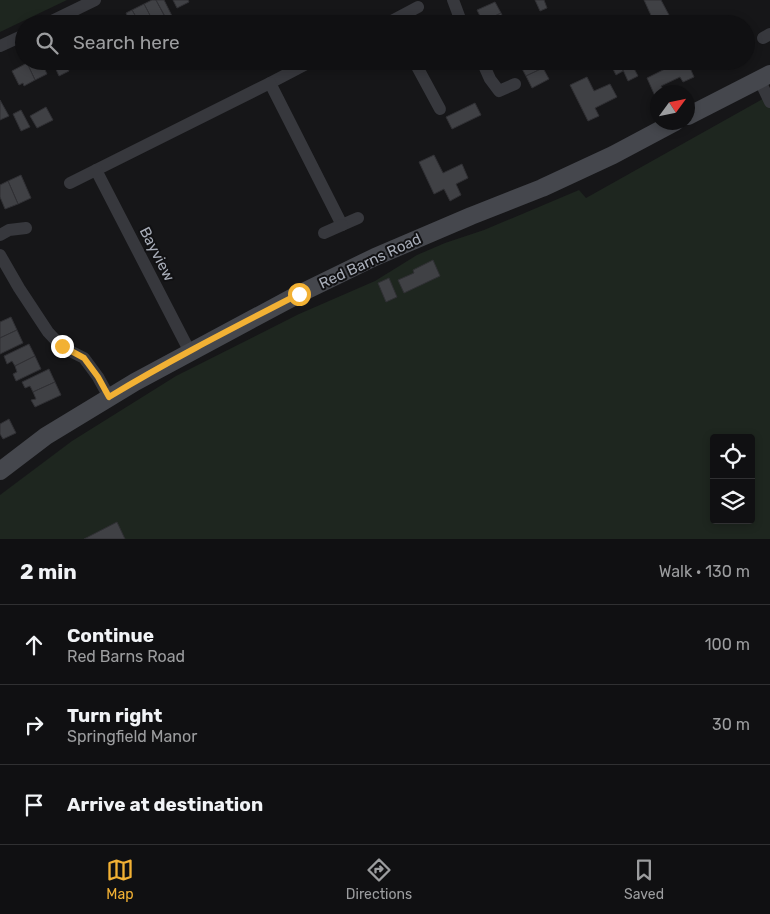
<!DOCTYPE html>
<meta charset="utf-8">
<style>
:root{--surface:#101012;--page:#19191b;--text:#f1f3f6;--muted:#9c9d9f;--line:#303032;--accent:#f2b134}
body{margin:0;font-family:Rubik,sans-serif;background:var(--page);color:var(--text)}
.controls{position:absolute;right:15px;bottom:15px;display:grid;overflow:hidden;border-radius:5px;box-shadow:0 2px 8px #0003}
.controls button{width:45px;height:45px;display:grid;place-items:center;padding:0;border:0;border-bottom:1px solid var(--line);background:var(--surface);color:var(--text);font:25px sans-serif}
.compass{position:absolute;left:650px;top:85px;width:45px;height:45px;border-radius:50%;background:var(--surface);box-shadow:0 2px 8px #0003;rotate:57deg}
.stop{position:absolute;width:15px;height:15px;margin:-11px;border:4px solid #f2b134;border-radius:50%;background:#fff}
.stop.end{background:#f2b134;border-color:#fff;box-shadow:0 1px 5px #0008}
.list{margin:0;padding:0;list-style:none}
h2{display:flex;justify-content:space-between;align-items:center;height:65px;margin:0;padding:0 20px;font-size:21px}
h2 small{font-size:16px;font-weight:400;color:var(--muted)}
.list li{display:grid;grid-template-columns:32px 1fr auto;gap:15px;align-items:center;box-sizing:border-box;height:80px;padding:0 20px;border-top:1px solid var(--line)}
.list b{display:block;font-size:19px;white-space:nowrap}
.list p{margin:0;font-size:16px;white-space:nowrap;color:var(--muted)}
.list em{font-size:16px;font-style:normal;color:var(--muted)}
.icon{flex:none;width:28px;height:28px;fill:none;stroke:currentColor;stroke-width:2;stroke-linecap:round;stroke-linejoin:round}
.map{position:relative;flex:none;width:770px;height:539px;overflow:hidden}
.search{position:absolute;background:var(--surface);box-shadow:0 2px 8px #0003;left:15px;right:15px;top:15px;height:55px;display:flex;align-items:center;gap:12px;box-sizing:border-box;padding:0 18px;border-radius:28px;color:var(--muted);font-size:19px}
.sheet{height:305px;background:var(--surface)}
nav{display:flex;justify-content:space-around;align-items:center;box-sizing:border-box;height:70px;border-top:1px solid var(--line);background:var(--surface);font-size:14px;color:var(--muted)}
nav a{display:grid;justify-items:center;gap:2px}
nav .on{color:var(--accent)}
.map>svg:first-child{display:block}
</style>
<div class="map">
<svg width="770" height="539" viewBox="0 0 770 539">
<rect width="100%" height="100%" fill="#161618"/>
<g fill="#1e261f" fill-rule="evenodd">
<polygon points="0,0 67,0 0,32"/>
<path d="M770,95V539H0V495L72,441L176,376L299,314L375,281L417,255L445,243L484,230L579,190L586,198ZM714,438H751V520H714Z"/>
</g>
<g fill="#404145" stroke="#303034">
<polygon points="152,0 156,0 164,15 153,21 144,4"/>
<polygon points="156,0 164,0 173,18 167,20"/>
<polygon points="173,0 188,0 189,2 177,8"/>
<polygon points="535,0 544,0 547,8 540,11"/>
<polygon points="644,0 661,0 669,15 654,22"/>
<polygon points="495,2 501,13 483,22 477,10"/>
<polygon points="144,4 153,21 146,24 140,24 132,10"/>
<polygon points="132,10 140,24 131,24 126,13"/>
<polygon points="501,13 506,24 484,24 483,22"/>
<polygon points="110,18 113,24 99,24"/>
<polygon points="31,61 41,61 47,74 35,80 27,63"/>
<polygon points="52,61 70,61 65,64 69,71 59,76"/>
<polygon points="74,61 82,61 83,64 76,67"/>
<polygon points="526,61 540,61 543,68 526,76 520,65"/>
<polygon points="609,61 619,61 623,71 616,75"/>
<polygon points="619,61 630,61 638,76 628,81"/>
<polygon points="673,61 687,61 694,77 683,82 680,77 661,86 664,91 658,92 658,95 655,96 647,78 675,64"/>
<polygon points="27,63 35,80 24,86 23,83 19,85 12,71"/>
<polygon points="543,68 549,79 532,88 526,76"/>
<polygon points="587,77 594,91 610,84 617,97 595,108 599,116 588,121 570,85"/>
<polygon points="0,100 9,116 0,120"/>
<polygon points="475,103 481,115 452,129 446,117"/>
<polygon points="46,107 53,120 37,128 30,116"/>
<polygon points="21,110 30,127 21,131 13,114"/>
<polygon points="434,155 443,173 462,164 468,178 456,184 461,195 450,201 444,189 434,194 419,162"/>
<polygon points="21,175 31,198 18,204 8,181"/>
<polygon points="8,181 18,204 5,209 0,197 0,185"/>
<polygon points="433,260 440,276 404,293 398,280 414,273 413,270"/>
<polygon points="389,278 397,297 386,302 378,283"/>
<polygon points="11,317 17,330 0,338 0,322"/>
<polygon points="17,330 23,343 0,354 0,338"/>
<polygon points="29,344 35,356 15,366 12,361 7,364 4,356"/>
<polygon points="35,356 41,369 16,381 13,374 17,372 15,366"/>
<polygon points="49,369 55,382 33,392 30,386 25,388 22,382"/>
<polygon points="55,382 61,395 35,407 31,400 36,399 33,392"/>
<polygon points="9,419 16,433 3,439 0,434 0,424"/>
<polygon points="117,522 125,539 84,539"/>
</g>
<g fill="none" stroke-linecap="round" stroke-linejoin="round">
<g stroke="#37383d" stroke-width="12">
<polyline points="453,0 462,24"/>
<polyline points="46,24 95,0"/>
<polyline points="386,24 418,7"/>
<polyline points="763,38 770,34"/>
<polyline points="0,46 24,35"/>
<polyline points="414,61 440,109"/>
<polyline points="482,61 490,79 499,91 515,84"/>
<polyline points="759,79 770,102"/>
<polyline points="270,83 312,61"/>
<polyline points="96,170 270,83 342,225 358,218"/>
<polyline points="70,183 96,170 190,352"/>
<polyline points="324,233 342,225"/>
<polyline points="0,235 9,230 26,228"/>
<polyline points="0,255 19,288 48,332 62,347 84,358 98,377 109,397"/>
</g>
<g stroke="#45474d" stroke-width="18">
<polyline points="688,116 770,74"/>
<polyline points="0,471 46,436 135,382 299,294 375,257 471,216 542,188 613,155 675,122"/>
</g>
</g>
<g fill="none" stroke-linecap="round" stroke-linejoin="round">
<path stroke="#f2b134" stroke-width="6" d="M62,346L84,358L98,377L109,397C170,360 235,327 299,294"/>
</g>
<g text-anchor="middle" stroke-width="4" stroke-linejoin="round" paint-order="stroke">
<g font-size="15" fill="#a8adb8" stroke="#111113">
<text transform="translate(157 254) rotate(63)" y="5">Bayview</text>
<text transform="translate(370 261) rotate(-25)" y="5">Red Barns Road</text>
</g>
</g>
</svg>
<div class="controls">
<button><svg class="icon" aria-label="locate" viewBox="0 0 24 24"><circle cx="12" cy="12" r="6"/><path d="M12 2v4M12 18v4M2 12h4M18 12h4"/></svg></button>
<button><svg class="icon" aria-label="layers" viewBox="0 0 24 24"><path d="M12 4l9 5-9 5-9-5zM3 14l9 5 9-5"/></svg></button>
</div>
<svg class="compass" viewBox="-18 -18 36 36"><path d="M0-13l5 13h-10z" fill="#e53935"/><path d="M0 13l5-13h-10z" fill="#9c9d9f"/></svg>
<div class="stop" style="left:299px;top:294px"></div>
<div class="stop end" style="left:62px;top:346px"></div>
<div class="search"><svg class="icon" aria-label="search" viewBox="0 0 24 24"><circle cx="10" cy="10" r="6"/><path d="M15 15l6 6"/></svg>Search here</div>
</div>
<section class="sheet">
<h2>2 min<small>Walk · 130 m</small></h2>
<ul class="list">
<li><svg class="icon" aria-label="ahead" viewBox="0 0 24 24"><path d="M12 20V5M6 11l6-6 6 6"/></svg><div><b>Continue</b><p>Red Barns Road</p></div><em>100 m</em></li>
<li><svg class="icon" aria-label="right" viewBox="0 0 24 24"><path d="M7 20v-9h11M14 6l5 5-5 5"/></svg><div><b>Turn right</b><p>Springfield Manor</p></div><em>30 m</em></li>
<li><svg class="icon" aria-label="arrive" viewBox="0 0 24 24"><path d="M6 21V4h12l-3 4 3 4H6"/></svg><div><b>Arrive at destination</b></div></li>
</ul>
</section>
<nav>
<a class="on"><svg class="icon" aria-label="map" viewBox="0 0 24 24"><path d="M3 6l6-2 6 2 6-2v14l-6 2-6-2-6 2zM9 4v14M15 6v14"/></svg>Map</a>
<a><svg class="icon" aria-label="directions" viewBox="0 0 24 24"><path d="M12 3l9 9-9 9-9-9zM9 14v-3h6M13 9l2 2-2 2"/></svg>Directions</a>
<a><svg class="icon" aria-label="saved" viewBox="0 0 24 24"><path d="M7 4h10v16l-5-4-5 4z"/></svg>Saved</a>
</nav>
